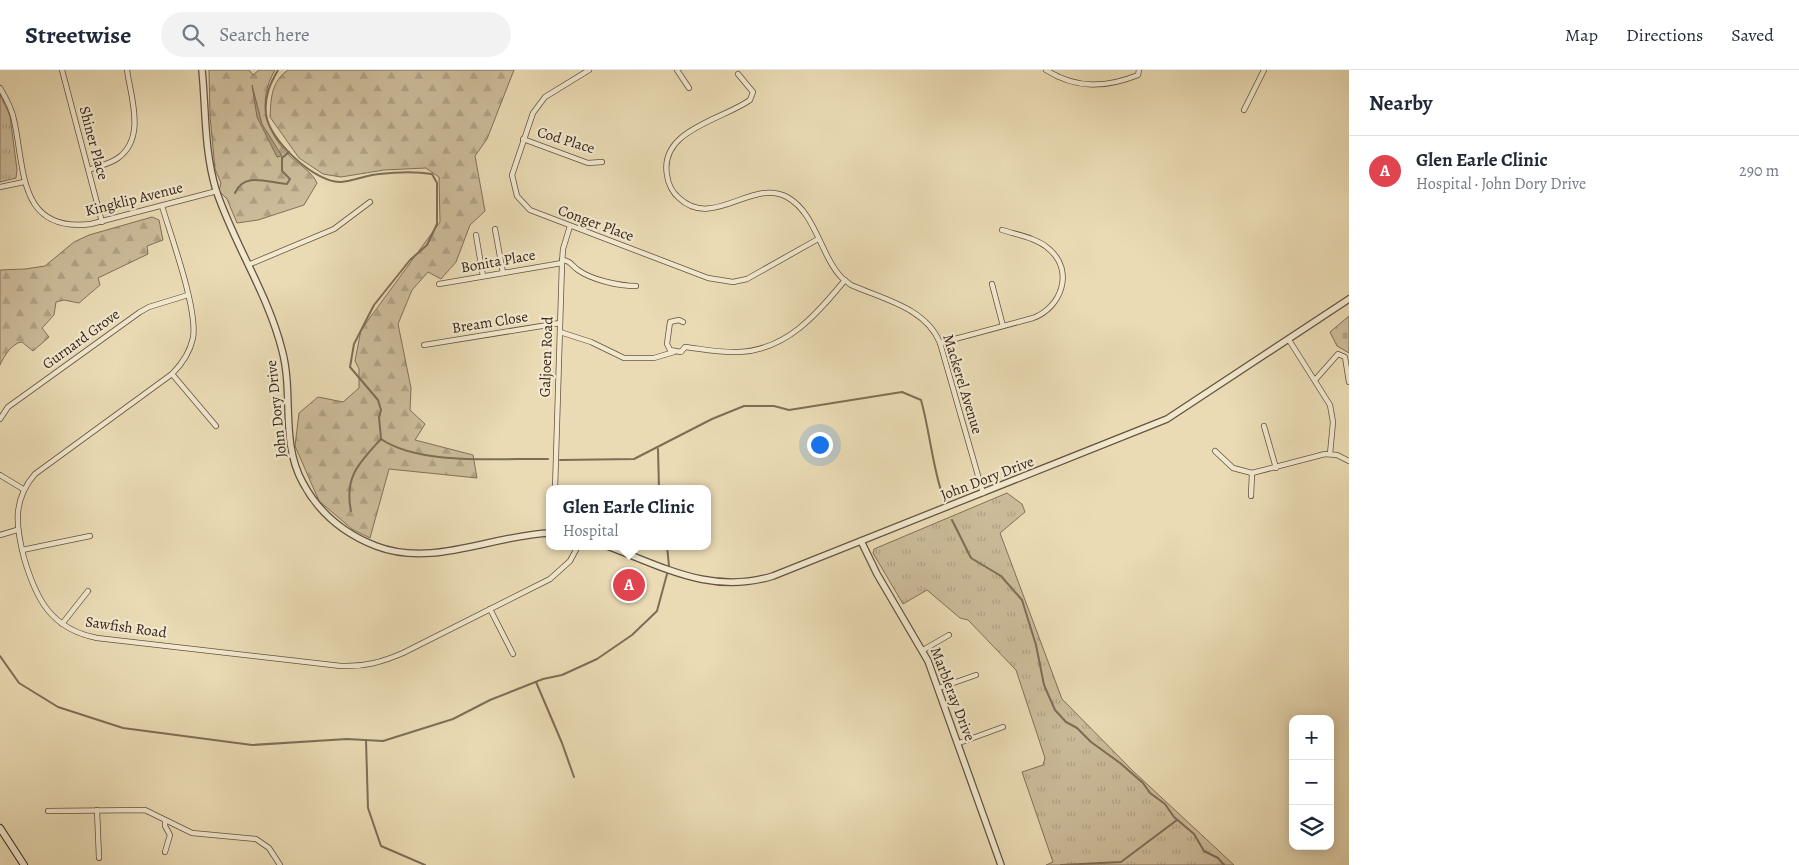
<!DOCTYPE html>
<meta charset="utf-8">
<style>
:root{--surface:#fff;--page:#f2f2f3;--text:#1f2937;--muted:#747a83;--line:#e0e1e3;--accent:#b45309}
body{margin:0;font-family:Alegreya,serif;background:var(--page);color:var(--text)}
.controls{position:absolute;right:15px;bottom:15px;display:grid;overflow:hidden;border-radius:10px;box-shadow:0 2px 12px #0003}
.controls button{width:45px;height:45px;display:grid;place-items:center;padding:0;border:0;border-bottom:1px solid var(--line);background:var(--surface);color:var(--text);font:25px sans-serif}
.you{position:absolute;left:819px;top:374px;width:18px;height:18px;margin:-12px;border:4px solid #fff;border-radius:50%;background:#1a73e8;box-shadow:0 0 0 8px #1a73e833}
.badge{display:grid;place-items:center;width:32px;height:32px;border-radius:50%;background:var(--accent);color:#fff;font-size:16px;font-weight:700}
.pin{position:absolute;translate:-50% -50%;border:2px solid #fff;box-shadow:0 1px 5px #0006}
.popup{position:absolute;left:546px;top:415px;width:165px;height:65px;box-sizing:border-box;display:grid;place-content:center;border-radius:10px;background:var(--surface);filter:drop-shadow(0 1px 4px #0005);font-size:16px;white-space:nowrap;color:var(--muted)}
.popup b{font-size:19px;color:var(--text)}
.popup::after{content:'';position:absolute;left:50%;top:100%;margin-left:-10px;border:10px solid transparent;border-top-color:var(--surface)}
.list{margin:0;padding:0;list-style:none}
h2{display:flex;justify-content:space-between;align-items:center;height:65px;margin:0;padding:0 20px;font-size:21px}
h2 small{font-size:16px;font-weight:400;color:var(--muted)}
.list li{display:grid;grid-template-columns:32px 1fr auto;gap:15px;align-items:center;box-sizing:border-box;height:70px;padding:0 20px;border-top:1px solid var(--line)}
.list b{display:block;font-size:19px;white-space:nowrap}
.list p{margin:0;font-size:16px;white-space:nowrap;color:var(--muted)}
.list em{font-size:16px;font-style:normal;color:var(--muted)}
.icon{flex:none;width:28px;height:28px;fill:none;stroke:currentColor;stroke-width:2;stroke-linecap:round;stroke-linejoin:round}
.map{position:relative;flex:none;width:1349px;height:795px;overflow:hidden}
header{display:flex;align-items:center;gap:30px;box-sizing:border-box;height:70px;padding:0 25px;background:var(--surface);border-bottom:1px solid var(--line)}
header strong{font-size:24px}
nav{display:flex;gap:28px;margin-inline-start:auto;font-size:18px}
.search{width:350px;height:45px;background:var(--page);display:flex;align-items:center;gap:12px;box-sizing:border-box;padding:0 18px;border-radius:28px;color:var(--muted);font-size:19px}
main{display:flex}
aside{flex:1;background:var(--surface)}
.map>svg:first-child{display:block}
</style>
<header>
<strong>Streetwise</strong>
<div class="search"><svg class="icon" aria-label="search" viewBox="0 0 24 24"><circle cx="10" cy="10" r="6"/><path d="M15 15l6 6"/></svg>Search here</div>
<nav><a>Map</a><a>Directions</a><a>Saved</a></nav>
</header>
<main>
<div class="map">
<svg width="1349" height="795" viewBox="0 0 1349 795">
<defs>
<pattern id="grass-tufts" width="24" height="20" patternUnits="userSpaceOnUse" patternTransform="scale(1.25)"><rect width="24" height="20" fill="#ccbc9a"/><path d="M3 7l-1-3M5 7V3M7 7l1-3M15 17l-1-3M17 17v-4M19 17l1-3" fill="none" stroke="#b0a184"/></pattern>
<pattern id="forest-firs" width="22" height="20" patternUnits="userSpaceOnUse" patternTransform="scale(1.25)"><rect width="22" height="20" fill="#ccbc9a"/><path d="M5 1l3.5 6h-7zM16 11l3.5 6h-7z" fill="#b0a184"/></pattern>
<pattern id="cemetery-stones" width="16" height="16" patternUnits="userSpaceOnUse" patternTransform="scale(1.25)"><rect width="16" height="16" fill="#ccbc9a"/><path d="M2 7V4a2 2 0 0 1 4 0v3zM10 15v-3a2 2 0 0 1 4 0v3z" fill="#b0a184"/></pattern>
</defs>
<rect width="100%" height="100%" fill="#eadbb4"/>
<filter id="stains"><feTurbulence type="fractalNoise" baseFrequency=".004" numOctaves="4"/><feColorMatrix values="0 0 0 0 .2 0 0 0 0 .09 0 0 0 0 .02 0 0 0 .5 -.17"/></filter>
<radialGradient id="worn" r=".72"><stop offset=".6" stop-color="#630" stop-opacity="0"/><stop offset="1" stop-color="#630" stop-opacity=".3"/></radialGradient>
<g fill="url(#grass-tufts)" stroke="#82705a">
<polygon points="0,24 10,46 17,100 16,108 0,112"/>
<polygon points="1007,423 1022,434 1025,442 1000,463 1062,629 1133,701 1234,795 1046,795 1053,792 1022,702 1043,695 1045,688 1016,600 968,550 960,548 927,520 903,534 873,483 874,479"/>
</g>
<g fill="url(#forest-firs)" stroke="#82705a">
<path d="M209,0H249L253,5L259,0H275C256,33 266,63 292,88C301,96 312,102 317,113L304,135L258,150L237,153L227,129L219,121L221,113L215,99L210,46Z"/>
<path d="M288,0H514L487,69L475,86L485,141L470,155L456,192L441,209L428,202L412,220L398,254L411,318L410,340L425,354L415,370L473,385L477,408L389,399L370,468L352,459L319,431L295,376L299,343L318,327L343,332L359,318V299L355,291L361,260L440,152L439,107L426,98L384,100L341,107L323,104L299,88L270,47C271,28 271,12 288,0Z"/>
<path d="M152,147L159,150L163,170L147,176L148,184L98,208L100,215L79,233L64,230L56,232L54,245L42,258L49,267L33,281L22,272C12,273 4,286 0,295V200L25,199L45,196L74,172L89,165Z"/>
</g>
<polygon fill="url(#cemetery-stones)" stroke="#82705a" points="1349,246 1349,283 1337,276 1330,262"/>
<polygon fill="#ad9d80" stroke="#7e6d57" points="252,15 262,54 282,86 277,87 257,47"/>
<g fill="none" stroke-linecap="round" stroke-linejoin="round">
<g stroke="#7e6d57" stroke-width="2">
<path d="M278,0C270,14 264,27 266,44C268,69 316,114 341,112C354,111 366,105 379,104C397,102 414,101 432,104L437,113V154L427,175L410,190L374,235L354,274L350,297L378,330L381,340L379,347L381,369C420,396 501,388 548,389"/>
<path d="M235,123C244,101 269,113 287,114L290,109L282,101V88L289,82"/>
<polyline points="658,379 659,419"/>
<path d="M560,390L634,389L712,349L744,336H774L789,340L902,322L921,330C930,362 932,395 943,427"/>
<path d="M351,441C344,407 359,393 381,369"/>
<polyline points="952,450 971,488 1001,506 1022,530 1036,575 1044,615 1055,640 1066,652 1077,658 1091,672 1120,693 1143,713 1150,723 1165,734 1174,747 1194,764 1204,781 1218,788 1224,795"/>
<polyline points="667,476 669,496"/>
<polyline points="0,586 19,613 58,637 123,658 252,675 347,669 383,671 453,649 490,630 543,609 562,605 597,589 632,565 657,541 667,504"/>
<polyline points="536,612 562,673 574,707"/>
<polyline points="366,670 368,738 381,776 425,795"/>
<polyline points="1061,795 1121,792 1177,750"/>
</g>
<g stroke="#645240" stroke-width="6">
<g id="minor">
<polyline points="62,0 102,152"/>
<polyline points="589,0 545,27 533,43 512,105 517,126 530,140 708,208 733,212 747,209 818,169"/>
<polyline points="677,0 689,18"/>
<path d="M1046,0C1076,19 1106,18 1138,5L1139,0"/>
<path d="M738,4L753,22L750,30C722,50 659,60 667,105C668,114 673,123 679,128C713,160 752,108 787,127C816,143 820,185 842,208L851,215C883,229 926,238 940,273L983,423"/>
<path d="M0,18C6,28 12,39 14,50C25,99 18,163 91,154L217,121"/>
<polyline points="1244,40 1264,0"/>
<polyline points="523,69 588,93 602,92"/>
<path d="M89,100C98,96 110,94 118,88C146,68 131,28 127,0"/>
<polyline points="0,117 24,112"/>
<path d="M162,136C171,166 198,240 193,268C190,282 182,294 172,304L35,404C12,430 16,457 24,488C36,529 51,559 97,568L341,596C365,597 382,592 403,583L550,509L570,491L578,476"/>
<polyline points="495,159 503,203"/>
<polyline points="476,165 483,206"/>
<path d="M562,190C571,191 571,195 578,200C592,210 619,216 636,216"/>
<polyline points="248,195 334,159 370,132"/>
<polyline points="439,214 562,193"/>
<polyline points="992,214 1003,256"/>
<path d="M683,252L679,250L670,252L667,274L670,280L681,282L685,277C702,279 721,283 739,282C787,280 817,244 845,210"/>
<polyline points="560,262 591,272 624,288 654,288 674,282"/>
<polyline points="1289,270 1330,335 1333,352 1330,384"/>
<path d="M940,273L1033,248C1061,238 1075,201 1049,179C1037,168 1018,165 1002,160"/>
<polyline points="424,275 560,253"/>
<polyline points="172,304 216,356"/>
<polyline points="1315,310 1338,284 1345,287 1349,312"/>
<polyline points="0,349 8,337 140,242 149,237 188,225"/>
<polyline points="1264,356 1276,398"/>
<polyline points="1215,381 1233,398 1252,403 1325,384 1337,385 1349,391"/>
<polyline points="0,405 23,419"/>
<polyline points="555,419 562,193 563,179 570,156"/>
<polyline points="1251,426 1252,403"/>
<polyline points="0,465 17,460"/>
<polyline points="22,480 90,466"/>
<polyline points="490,539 513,584"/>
<polyline points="62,554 88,521"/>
<polyline points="923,580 949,565"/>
<polyline points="939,618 976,605"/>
<polyline points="959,673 1003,657"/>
<polyline points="97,740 99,788"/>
<polyline points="48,741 145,740 192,763 256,769 269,778 280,795"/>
<polyline points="165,750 165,756 170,765 165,782"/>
</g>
</g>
<g stroke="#645240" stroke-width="8">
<g id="tertiary">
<path d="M202,0C206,40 204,80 216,120C234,174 268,224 282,280C294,324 280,372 303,413C319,443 345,464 376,476C433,498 492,465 550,463"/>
<polyline points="861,471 877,504 928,591 1001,795"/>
<path d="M607,476C664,497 711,525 773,506L1167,349L1349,229"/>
</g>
</g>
<g stroke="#37241a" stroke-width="8">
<polyline id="secondary" points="0,758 24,795"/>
</g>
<use href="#minor" stroke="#f1e8ce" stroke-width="4.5"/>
<use href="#tertiary" stroke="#f1e8ce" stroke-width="5.5"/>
<use href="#secondary" stroke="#f1e8ce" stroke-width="6"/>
</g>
<g text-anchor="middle" stroke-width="4.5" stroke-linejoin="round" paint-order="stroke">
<g font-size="15" fill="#37241a" stroke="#f1e8ce">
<text transform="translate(566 70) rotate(17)" y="5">Cod Place</text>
<text transform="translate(94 73) rotate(75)" y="5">Shiner Place</text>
<text transform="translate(134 129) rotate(-14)" y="5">Kingklip Avenue</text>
<text transform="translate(596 153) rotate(20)" y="5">Conger Place</text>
<text transform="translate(498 191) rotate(-10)" y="5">Bonita Place</text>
<text transform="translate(490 252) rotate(-9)" y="5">Bream Close</text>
<text transform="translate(81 269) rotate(-36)" y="5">Gurnard Grove</text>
<text transform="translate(546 287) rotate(-88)" y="5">Galjoen Road</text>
<text transform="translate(963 314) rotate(73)" y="5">Mackerel Avenue</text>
<text transform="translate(276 339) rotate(-96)" y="5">John Dory Drive</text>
<text transform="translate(987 408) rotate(-21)" y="5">John Dory Drive</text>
<text transform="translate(126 557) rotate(8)" y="5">Sawfish Road</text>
<text transform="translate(953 624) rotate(69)" y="5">Marbleray Drive</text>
</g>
</g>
<rect width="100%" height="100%" filter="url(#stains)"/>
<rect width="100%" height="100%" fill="url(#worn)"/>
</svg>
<div class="controls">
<button>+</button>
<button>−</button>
<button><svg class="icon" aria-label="layers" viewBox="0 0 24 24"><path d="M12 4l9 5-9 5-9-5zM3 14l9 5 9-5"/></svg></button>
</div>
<div class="you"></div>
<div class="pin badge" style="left:629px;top:515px;background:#e0444e">A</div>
<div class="popup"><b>Glen Earle Clinic</b>Hospital</div>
</div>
<aside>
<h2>Nearby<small></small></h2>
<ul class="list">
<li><span class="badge" style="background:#e0444e">A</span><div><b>Glen Earle Clinic</b><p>Hospital · John Dory Drive</p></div><em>290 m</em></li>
</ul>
</aside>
</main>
